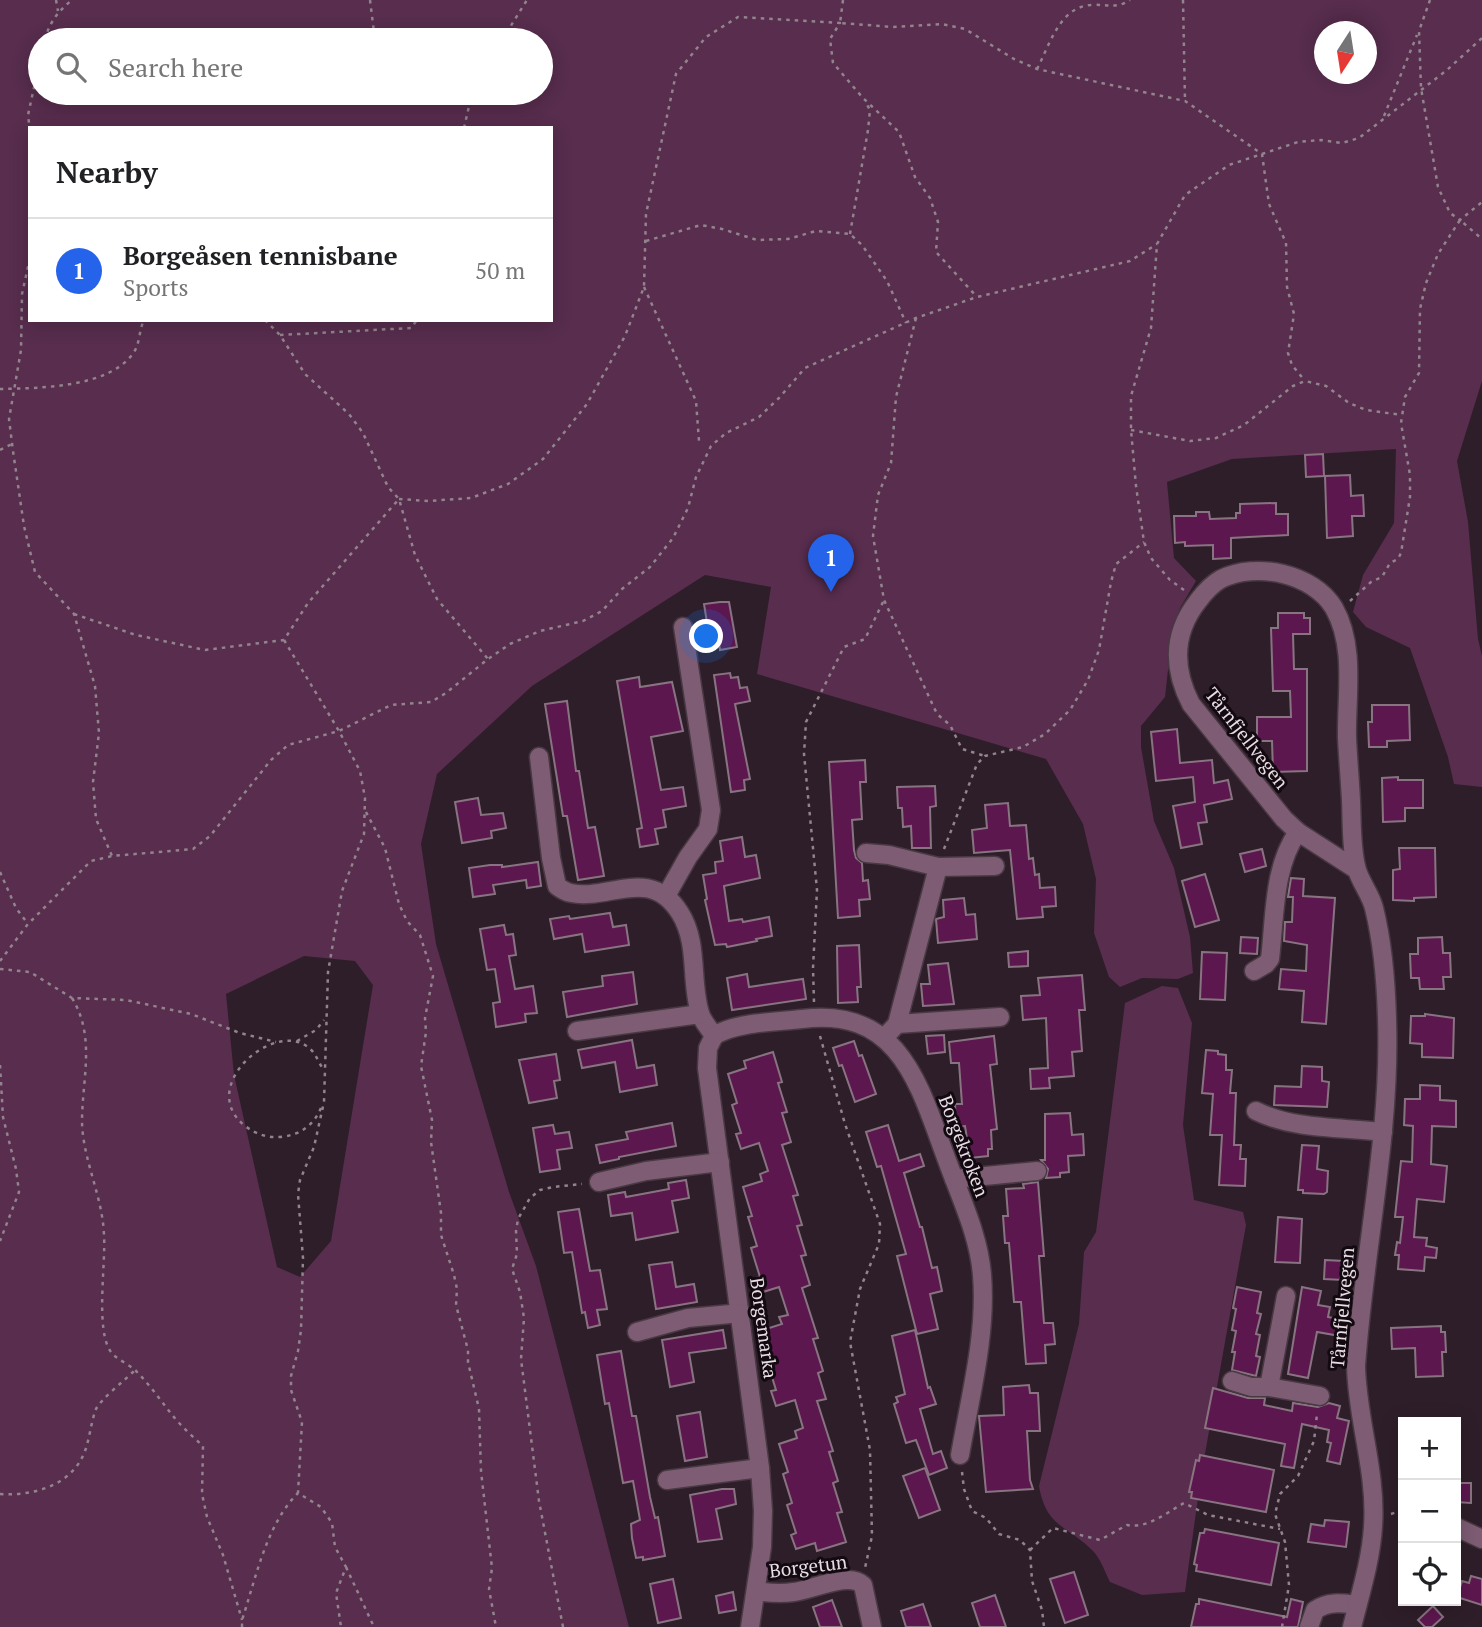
<!DOCTYPE html>
<meta charset="utf-8">
<style>
:root{--surface:#fff;--page:#f2f2f2;--text:#202124;--muted:#757577;--line:#e0e0e0;--accent:#2563eb}
body{margin:0;font-family:"PT Serif",serif;background:var(--page);color:var(--text)}
.controls{position:absolute;right:21px;bottom:21px;display:grid;overflow:hidden;border-radius:0px;box-shadow:0 4px 18px #0003}
.controls button{width:63px;height:63px;display:grid;place-items:center;padding:0;border:0;border-bottom:2px solid var(--line);background:var(--surface);color:var(--text);font:35px sans-serif}
.compass{position:absolute;left:1314px;top:21px;width:63px;height:63px;border-radius:50%;background:var(--surface);box-shadow:0 4px 18px #0003;rotate:192deg}
.you{position:absolute;left:707px;top:637px;width:24px;height:24px;margin:-18px;border:5px solid #fff;border-radius:50%;background:#1a73e8;box-shadow:0 0 0 10px #1a73e833}
.badge{display:grid;place-items:center;width:46px;height:46px;border-radius:50%;background:var(--accent);color:#fff;font-size:23px;font-weight:700}
.pin{position:absolute;translate:-50% -58px;filter:drop-shadow(0 2px 4px #0008)}
.pin::after{content:'';position:absolute;top:37px;width:24px;height:21px;background:inherit;clip-path:polygon(0 0,100% 0,50% 100%)}
.list{margin:0;padding:0;list-style:none}
h2{display:flex;justify-content:space-between;align-items:center;height:91px;margin:0;padding:0 28px;font-size:30px}
h2 small{font-size:23px;font-weight:400;color:var(--muted)}
.list li{display:grid;grid-template-columns:46px 1fr auto;gap:21px;align-items:center;box-sizing:border-box;height:105px;padding:0 28px;border-top:2px solid var(--line)}
.list b{display:block;font-size:26px;white-space:nowrap}
.list p{margin:0;font-size:23px;white-space:nowrap;color:var(--muted)}
.list em{font-size:23px;font-style:normal;color:var(--muted)}
.icon{flex:none;width:38px;height:38px;fill:none;stroke:currentColor;stroke-width:2;stroke-linecap:round;stroke-linejoin:round}
.map{position:relative;flex:none;width:1482px;height:1627px;overflow:hidden}
.search{position:absolute;background:var(--surface);box-shadow:0 4px 18px #0003;left:28px;top:28px;width:525px;height:77px;display:flex;align-items:center;gap:18px;box-sizing:border-box;padding:0 24px;border-radius:38px;color:var(--muted);font-size:26px}
.panel{position:absolute;background:var(--surface);box-shadow:0 4px 18px #0003;left:28px;top:126px;width:525px;height:196px;border-radius:0px}
.map>svg:first-child{display:block}
</style>
<div class="map">
<svg width="1482" height="1627" viewBox="0 0 1482 1627">
<rect width="100%" height="100%" fill="#2e1e29"/>
<g fill="#582d4e" fill-rule="evenodd">
<path d="M0,0H1482V381L1457,461L1468,522L1478,639L1482,656V787L1454,784L1448,757L1410,648L1366,627L1353,612L1363,575L1394,523L1396,449L1232,459L1167,482L1174,558L1196,581L1180,608L1172,634L1165,697L1141,726V747L1154,821L1174,868L1190,937L1193,973L1178,979L1142,978L1120,987L1109,977L1094,933L1096,879L1083,824L1046,759L757,674L771,587L705,575L532,686L437,774L421,844L436,944L509,1192L536,1266L629,1627H0ZM1324,32H1366V74H1324ZM40,40H541V93H40ZM30,128H551V320H30ZM304,956L355,961L373,985L331,1241L300,1277L277,1267L234,1075L226,994Z"/>
<path d="M1162,986L1178,988L1192,1023L1183,1125L1194,1200L1243,1212L1246,1225L1201,1476L1185,1592L1142,1595L1110,1582C1105,1572 1101,1560 1094,1552C1069,1526 1046,1528 1039,1486L1079,1324L1084,1252L1096,1232L1125,1003Z"/>
</g>
<g fill="#5d174f" stroke="#887481" stroke-width="2">
<polygon points="1323,454 1324,476 1306,477 1305,455"/>
<polygon points="1350,475 1351,496 1363,495 1364,516 1352,516 1353,536 1327,538 1325,476"/>
<polygon points="1276,503 1276,514 1288,514 1288,535 1231,538 1231,558 1213,559 1213,545 1185,546 1185,542 1175,543 1174,516 1196,516 1196,512 1209,512 1210,519 1236,518 1236,513 1240,513 1240,504"/>
<polygon points="720,602 729,602 737,647 720,650 717,628 708,629 704,604"/>
<polygon points="1278,613 1304,613 1304,618 1310,618 1310,634 1293,634 1294,669 1307,669 1307,771 1273,772 1272,741 1257,741 1257,717 1291,717 1290,691 1273,691 1271,628 1278,628"/>
<polygon points="730,673 731,678 738,677 740,688 747,687 750,701 735,704 750,779 744,780 745,790 731,792 714,675"/>
<polygon points="639,677 640,687 672,682 683,731 651,737 661,790 683,787 686,806 663,810 666,827 655,829 658,844 640,847 637,829 642,828 617,681"/>
<polygon points="567,701 576,771 579,771 588,828 595,827 604,876 578,880 567,816 563,816 545,704"/>
<polygon points="1372,705 1409,705 1410,740 1387,741 1387,747 1369,747 1368,722 1372,722"/>
<polygon points="1177,729 1180,763 1212,760 1214,783 1228,780 1232,799 1204,805 1207,822 1198,823 1202,844 1181,848 1173,806 1195,802 1193,777 1156,781 1151,732"/>
<polygon points="865,760 866,782 860,782 862,819 852,820 854,850 856,858 862,863 863,881 868,880 870,899 859,900 860,916 838,918 829,762"/>
<polygon points="1398,777 1398,780 1423,780 1423,808 1405,808 1405,821 1383,822 1382,778"/>
<polygon points="935,786 936,806 930,807 931,848 912,848 911,826 903,827 902,808 898,808 897,787"/>
<polygon points="478,798 481,815 503,813 506,828 491,831 492,838 462,843 455,802"/>
<polygon points="1008,803 1010,826 1026,825 1029,859 1033,858 1035,875 1039,874 1040,888 1055,887 1056,906 1042,907 1043,917 1017,919 1010,850 974,853 972,830 987,828 985,805"/>
<polygon points="742,837 745,857 756,855 760,878 724,886 729,921 742,919 743,922 769,917 772,936 756,939 757,941 727,947 726,944 715,945 705,900 707,899 703,875 716,873 715,862 723,861 720,841"/>
<polygon points="1399,848 1435,848 1436,897 1414,898 1414,901 1393,900 1393,870 1400,869"/>
<polygon points="1262,849 1266,866 1245,872 1240,854"/>
<polygon points="538,862 541,886 527,888 526,880 493,885 495,894 473,897 469,868 490,865 502,865 502,867"/>
<polygon points="1205,874 1219,920 1195,927 1182,881"/>
<polygon points="1291,878 1304,879 1303,896 1335,898 1326,1024 1302,1022 1304,991 1279,989 1281,969 1306,971 1307,945 1284,941 1285,922 1292,922 1293,897 1288,897"/>
<polygon points="964,898 966,915 975,914 977,939 938,943 936,919 944,917 943,900"/>
<polygon points="610,913 613,927 626,925 629,945 585,952 582,934 554,939 550,919 569,916 570,919"/>
<polygon points="504,925 506,935 513,934 516,955 509,956 515,989 533,986 537,1013 525,1014 526,1022 496,1027 493,1003 500,1002 495,969 487,970 480,929"/>
<polygon points="1241,937 1258,938 1257,954 1240,953"/>
<polygon points="1442,937 1443,953 1450,953 1451,977 1443,977 1444,989 1420,989 1419,978 1411,978 1410,954 1418,954 1418,938"/>
<polygon points="859,945 861,987 857,987 858,1002 838,1003 837,946"/>
<polygon points="1028,951 1028,966 1009,967 1008,953"/>
<polygon points="1202,952 1227,953 1225,1000 1200,999"/>
<polygon points="948,963 954,1004 923,1006 921,984 930,984 928,965"/>
<polygon points="633,972 637,1004 567,1017 563,992 603,986 602,976"/>
<polygon points="747,974 749,987 803,979 806,999 732,1010 727,978"/>
<polygon points="1082,975 1085,1010 1079,1010 1082,1051 1072,1052 1074,1076 1049,1078 1050,1088 1031,1089 1030,1069 1048,1068 1046,1018 1023,1020 1021,996 1040,995 1038,978"/>
<polygon points="1425,1014 1454,1018 1453,1058 1422,1057 1422,1044 1410,1043 1411,1016 1425,1016"/>
<polygon points="944,1035 945,1052 928,1054 926,1036"/>
<polygon points="994,1036 997,1064 990,1065 997,1129 991,1130 992,1149 988,1149 988,1156 970,1158 965,1126 956,1127 955,1104 962,1104 959,1063 951,1063 949,1042"/>
<polygon points="632,1040 637,1068 654,1065 657,1085 620,1092 615,1062 582,1068 578,1050"/>
<polygon points="854,1041 859,1056 862,1055 876,1094 855,1102 842,1065 839,1066 833,1048"/>
<polygon points="1206,1050 1218,1051 1218,1054 1226,1055 1226,1070 1232,1070 1230,1093 1236,1093 1234,1145 1241,1145 1240,1159 1246,1159 1245,1186 1219,1185 1222,1135 1210,1135 1213,1094 1202,1093"/>
<polygon points="773,1052 782,1082 778,1083 787,1112 782,1113 791,1142 782,1145 798,1195 793,1196 802,1225 797,1226 806,1255 801,1256 810,1285 802,1288 818,1338 813,1339 823,1371 818,1373 826,1399 817,1401 833,1451 829,1452 838,1481 833,1483 842,1512 837,1513 846,1542 817,1551 815,1543 796,1549 791,1535 796,1533 787,1505 792,1503 783,1474 788,1472 779,1444 797,1438 795,1431 803,1428 795,1400 776,1406 771,1391 776,1390 767,1361 772,1359 763,1330 782,1324 779,1317 788,1315 779,1287 760,1293 756,1278 760,1277 751,1248 757,1246 748,1217 752,1216 743,1187 762,1181 760,1174 768,1171 759,1143 741,1149 736,1134 741,1133 732,1105 737,1103 728,1074 746,1068 744,1061"/>
<polygon points="556,1054 560,1080 554,1081 557,1098 529,1103 519,1060"/>
<polygon points="1302,1066 1322,1067 1322,1081 1329,1082 1327,1107 1274,1105 1275,1086 1301,1087"/>
<polygon points="1420,1085 1440,1086 1440,1100 1456,1101 1456,1127 1432,1126 1431,1164 1447,1166 1444,1202 1417,1199 1414,1237 1427,1238 1426,1246 1437,1248 1436,1258 1425,1257 1424,1271 1398,1269 1399,1255 1395,1255 1397,1242 1400,1243 1403,1217 1395,1217 1401,1161 1412,1162 1413,1126 1404,1125 1405,1099 1420,1099"/>
<polygon points="1070,1113 1072,1135 1083,1134 1084,1155 1068,1156 1069,1172 1060,1173 1060,1177 1046,1178 1048,1169 1041,1160 1045,1160 1045,1114"/>
<polygon points="672,1123 676,1146 619,1157 619,1159 600,1163 596,1145 628,1139 626,1132"/>
<polygon points="553,1125 555,1134 569,1132 572,1148 557,1150 560,1169 540,1172 533,1128"/>
<polygon points="888,1125 899,1161 920,1154 924,1166 904,1173 920,1227 922,1227 932,1268 937,1267 942,1291 930,1294 938,1329 917,1334 897,1256 906,1254 881,1166 877,1167 866,1132"/>
<polygon points="1302,1145 1319,1146 1317,1169 1328,1171 1327,1192 1324,1194 1303,1193 1303,1190 1298,1190"/>
<polygon points="686,1180 689,1198 672,1201 678,1232 636,1240 632,1213 611,1216 608,1195 625,1192 626,1197 669,1189 668,1183"/>
<polygon points="1038,1182 1044,1256 1039,1256 1044,1323 1053,1323 1055,1344 1045,1345 1046,1363 1026,1364 1021,1302 1014,1302 1009,1243 1005,1243 1003,1216 1008,1216 1006,1189 1024,1188 1023,1184"/>
<polygon points="579,1209 590,1271 600,1270 607,1309 597,1310 600,1325 588,1328 585,1312 582,1313 572,1252 564,1253 558,1212"/>
<polygon points="1278,1217 1302,1219 1300,1263 1275,1262"/>
<polygon points="1325,1260 1344,1261 1343,1280 1324,1279"/>
<polygon points="672,1262 676,1287 694,1284 697,1302 656,1309 649,1265"/>
<polygon points="1237,1287 1261,1292 1257,1313 1261,1314 1256,1334 1260,1335 1256,1356 1260,1357 1256,1376 1232,1370 1235,1352 1232,1352 1236,1331 1232,1330 1236,1309 1233,1308"/>
<polygon points="1302,1287 1321,1291 1318,1305 1330,1307 1328,1317 1343,1320 1340,1336 1317,1332 1308,1378 1288,1374"/>
<polygon points="1441,1326 1441,1332 1445,1332 1446,1352 1442,1352 1443,1376 1416,1377 1415,1348 1392,1349 1391,1328"/>
<polygon points="723,1330 726,1348 689,1353 694,1382 670,1387 662,1340"/>
<polygon points="915,1330 928,1388 930,1387 936,1404 920,1409 933,1454 941,1451 947,1468 929,1475 916,1440 906,1443 894,1404 898,1402 896,1397 905,1394 892,1336"/>
<polygon points="621,1351 632,1416 636,1416 650,1497 655,1518 658,1517 665,1556 643,1560 643,1557 636,1558 632,1538 631,1524 640,1520 633,1481 623,1483 609,1403 605,1404 597,1355"/>
<polygon points="1029,1385 1030,1393 1038,1393 1040,1431 1027,1431 1030,1480 1033,1489 986,1492 979,1416 1004,1415 1003,1387"/>
<polygon points="1213,1388 1248,1398 1265,1398 1264,1405 1292,1411 1293,1403 1318,1407 1329,1403 1340,1406 1337,1418 1349,1421 1340,1464 1327,1461 1331,1443 1327,1442 1329,1430 1302,1424 1294,1468 1281,1466 1285,1444 1205,1428"/>
<polygon points="700,1412 707,1457 685,1461 677,1416"/>
<polygon points="1200,1455 1274,1470 1266,1512 1191,1498 1192,1492 1189,1492 1196,1460 1199,1461"/>
<polygon points="925,1468 940,1510 919,1518 903,1476"/>
<polygon points="1456,1483 1471,1483 1471,1503 1456,1502"/>
<polygon points="722,1489 734,1489 736,1504 716,1509 722,1539 698,1542 690,1495"/>
<polygon points="1325,1520 1349,1522 1346,1547 1308,1542 1311,1524 1324,1526"/>
<polygon points="1205,1529 1279,1543 1271,1585 1196,1571 1197,1565 1194,1564 1200,1533 1204,1533"/>
<polygon points="1074,1572 1088,1615 1065,1623 1050,1579"/>
<polygon points="1471,1576 1482,1579 1482,1605 1457,1597 1462,1581 1469,1583"/>
<polygon points="673,1579 681,1618 658,1623 650,1584"/>
<polygon points="733,1592 736,1610 719,1613 716,1596"/>
<polygon points="995,1595 1006,1627 980,1627 972,1603"/>
<polygon points="1199,1599 1287,1617 1291,1599 1303,1602 1298,1627 1191,1627 1196,1604 1199,1604"/>
<polygon points="832,1600 842,1627 820,1627 813,1607"/>
<polygon points="923,1604 931,1627 906,1627 901,1611"/>
<polygon points="1433,1606 1443,1617 1432,1627 1425,1627 1418,1620"/>
</g>
<g fill="none" stroke-linecap="round" stroke-linejoin="round">
<g stroke="#483943" stroke-width="21">
<g id="minor">
<path d="M539,757L551,858L557,886C561,889 566,892 571,893C609,901 650,865 680,913C699,943 690,981 700,1013C702,1021 710,1029 714,1036"/>
<polyline points="866,853 889,855 938,867 995,866"/>
<polyline points="666,896 688,857 708,829 711,810 683,627"/>
<path d="M1254,971L1266,964L1270,959C1275,918 1273,866 1298,832"/>
<polyline points="897,1024 1000,1017"/>
<polyline points="577,1031 700,1014"/>
<path d="M714,1036C734,1022 778,1022 802,1019C902,1006 920,1089 948,1163C961,1199 979,1236 982,1275C987,1334 970,1397 960,1455"/>
<polyline points="714,1036 708,1048 707,1068 760,1468 763,1511 762,1547 750,1627"/>
<polyline points="884,1038 897,1024 938,867"/>
<path d="M1256,1111C1295,1130 1341,1127 1383,1132"/>
<polyline points="954,1179 1037,1171"/>
<polyline points="599,1182 646,1171 720,1162"/>
<polyline points="637,1332 688,1318 741,1313"/>
<polyline points="1232,1381 1251,1387 1269,1387 1320,1396"/>
<polyline points="1269,1387 1286,1296"/>
<polyline points="667,1480 760,1468"/>
<polyline points="1456,1527 1482,1539"/>
<path d="M756,1591C769,1593 781,1594 794,1592C813,1590 849,1571 863,1585L872,1627"/>
<path d="M1309,1627L1315,1610C1329,1601 1341,1603 1357,1605"/>
<path d="M1352,1627C1360,1595 1371,1560 1373,1527C1377,1473 1357,1419 1356,1366C1364,1250 1391,1135 1387,1019C1386,982 1383,944 1374,908C1371,895 1361,883 1357,870C1351,849 1352,823 1351,801C1350,780 1348,759 1347,738C1346,696 1356,647 1334,608C1314,574 1256,561 1221,579C1212,584 1204,593 1198,601C1172,634 1173,669 1191,704L1284,819L1298,832L1357,870"/>
</g>
</g>
<g stroke="#91848d" stroke-width="2.5" stroke-dasharray="3.5 5" stroke-linecap="butt">
<polyline points="56,0 58,11"/>
<polyline points="370,0 375,40"/>
<polyline points="843,0 840,23 893,27 942,24 965,29 1014,59 1037,69 1185,101 1262,154 1269,204 1286,243 1287,287 1294,314 1288,353 1292,365 1305,381"/>
<polyline points="1183,0 1185,101"/>
<polyline points="1430,0 1419,31 1421,88 1438,187 1450,213 1460,220 1482,202"/>
<path d="M45,40C49,23 58,11 72,0"/>
<polyline points="502,40 527,0"/>
<path d="M1037,69C1050,44 1060,6 1092,5C1108,4 1116,9 1130,0"/>
<polyline points="1384,116 1417,35"/>
<polyline points="464,128 472,93"/>
<polyline points="30,131 28,115 40,60"/>
<polyline points="850,234 868,130 870,110 865,101"/>
<polyline points="646,241 701,225 722,229 757,240 788,239 816,231 850,234 862,245 887,281 906,323"/>
<polyline points="30,258 22,294 21,350 9,419 13,451 24,526 35,572 74,614 95,686 99,733 93,782 96,819 112,856"/>
<polyline points="644,287 696,401 699,441"/>
<polyline points="916,318 896,397 891,463 878,495 873,536 884,600 937,714 950,725 962,749 985,756"/>
<polyline points="265,320 280,335 305,374 349,414 363,433 388,487 399,499 415,555 437,599 488,659"/>
<polyline points="280,335 411,328 417,320"/>
<path d="M0,389C40,388 110,388 134,352C140,343 139,330 144,320"/>
<polyline points="1131,430 1190,441 1216,438 1244,425 1293,386 1305,381 1326,386 1349,403 1366,410 1402,415"/>
<polyline points="0,450 12,444"/>
<polyline points="399,499 428,501 471,498 508,484 543,459 587,404 625,336 644,287 646,214 676,74 706,37 738,17 840,23 830,39 833,63 863,98 899,132 915,177 930,198 938,222 936,252 977,297"/>
<polyline points="1184,590 1170,580 1151,558 1144,542 1136,486 1131,430 1131,396 1151,328 1157,244 1185,195 1229,165 1298,142 1321,140 1342,143 1359,138 1447,70 1482,38"/>
<polyline points="1350,601 1371,582 1382,577 1390,563 1398,559 1401,553 1410,497 1410,475 1401,423 1405,397 1419,373 1420,309 1426,283 1438,254 1460,220 1482,239"/>
<polyline points="74,614 136,635 205,650 284,640 308,603 399,499"/>
<polyline points="284,640 339,731 360,771 365,798 364,834 342,891 328,972 324,1102 314,1147 300,1180 298,1194 303,1258 301,1330 298,1351 291,1376 291,1390 302,1422 298,1493 321,1507 332,1523 335,1547 346,1567 336,1593 341,1627"/>
<polyline points="366,812 385,848 399,904 407,921 420,935 433,976 425,1018 426,1032 421,1066 432,1120 431,1142 441,1213 441,1235 454,1275 457,1289 456,1305 468,1350 468,1362 479,1409 481,1471 492,1568 489,1589 496,1627"/>
<polyline points="944,849 977,764 985,756 1023,747 1045,734 1070,710 1088,680 1099,650 1111,582 1116,564 1144,542"/>
<polyline points="0,872 16,908 28,924"/>
<polyline points="0,961 28,924 91,861 112,856 193,849 210,836 271,760 288,745 339,731 391,705 431,702 446,693 488,659 510,644 540,631 583,621 602,611 622,589 650,567 673,538 688,508 696,477 711,446 726,433 759,417 779,398 805,368 916,318 977,297 1130,261 1157,244"/>
<polyline points="0,969 30,972 72,998 126,1000 191,1014 240,1033 276,1042"/>
<path d="M72,998C96,1037 82,1079 82,1122C83,1161 103,1197 104,1236C106,1263 95,1331 111,1352C117,1360 129,1364 136,1371C150,1385 161,1401 173,1416C182,1427 193,1437 203,1446L202,1494L207,1517L223,1555L242,1620"/>
<polyline points="814,1002 813,968 817,890 804,754 806,722 844,647 865,639 884,600"/>
<polyline points="820,1036 845,1124 880,1224 879,1244 860,1289 850,1342 870,1450 872,1536 865,1568"/>
<polyline points="297,1041 316,1030 324,1020"/>
<polyline points="0,1065 3,1117 16,1169 19,1192 0,1241"/>
<path d="M321,1108C313,1126 300,1135 280,1137C267,1138 256,1134 245,1126C196,1087 273,1020 308,1047C315,1052 318,1061 323,1069"/>
<polyline points="962,1472 964,1489 972,1511 986,1518 999,1534 1020,1540 1030,1550 1032,1581 1042,1610 1044,1627"/>
<path d="M0,1494C33,1496 72,1486 85,1451C90,1437 91,1422 96,1409C102,1398 124,1381 134,1371"/>
<polyline points="1391,1514 1403,1510"/>
<path d="M1030,1550L1053,1528L1100,1540L1127,1525C1147,1529 1166,1513 1184,1503L1208,1515L1280,1529"/>
<polyline points="346,1567 374,1627"/>
<path d="M242,1627V1620C256,1578 266,1525 298,1493"/>
<polyline points="563,1627 539,1501 521,1359 524,1318 520,1292 512,1269 517,1254 516,1231 518,1219 530,1198 540,1190 553,1187 582,1184"/>
<polyline points="1282,1627 1289,1585 1285,1542 1275,1514 1280,1494 1298,1476 1314,1441 1317,1414"/>
</g>
<use href="#minor" stroke="#7d5c74" stroke-width="18"/>
</g>
<g text-anchor="middle" stroke-width="6" stroke-linejoin="round" paint-order="stroke">
<g font-size="19" fill="#e8dde4" stroke="#120a10">
<text transform="translate(1247 738) rotate(52)" y="7">Tårnfjellvegen</text>
<text transform="translate(964 1146) rotate(69)" y="7">Borgekroken</text>
<text transform="translate(1342 1308) rotate(-85)" y="7">Tårnfjellvegen</text>
<text transform="translate(764 1328) rotate(82)" y="7">Borgemarka</text>
<text transform="translate(808 1566) rotate(-7)" y="7">Borgetun</text>
</g>
</g>
</svg>
<div class="controls">
<button>+</button>
<button>−</button>
<button><svg class="icon" aria-label="locate" viewBox="0 0 24 24"><circle cx="12" cy="12" r="6"/><path d="M12 2v4M12 18v4M2 12h4M18 12h4"/></svg></button>
</div>
<svg class="compass" viewBox="-18 -18 36 36"><path d="M0-13l5 13h-10z" fill="#e53935"/><path d="M0 13l5-13h-10z" fill="#757577"/></svg>
<div class="you"></div>
<div class="pin badge" style="left:831px;top:592px">1</div>
<div class="search"><svg class="icon" aria-label="search" viewBox="0 0 24 24"><circle cx="10" cy="10" r="6"/><path d="M15 15l6 6"/></svg>Search here</div>
<section class="panel">
<h2>Nearby<small></small></h2>
<ul class="list">
<li><span class="badge">1</span><div><b>Borgeåsen tennisbane</b><p>Sports</p></div><em>50 m</em></li>
</ul>
</section>
</div>
